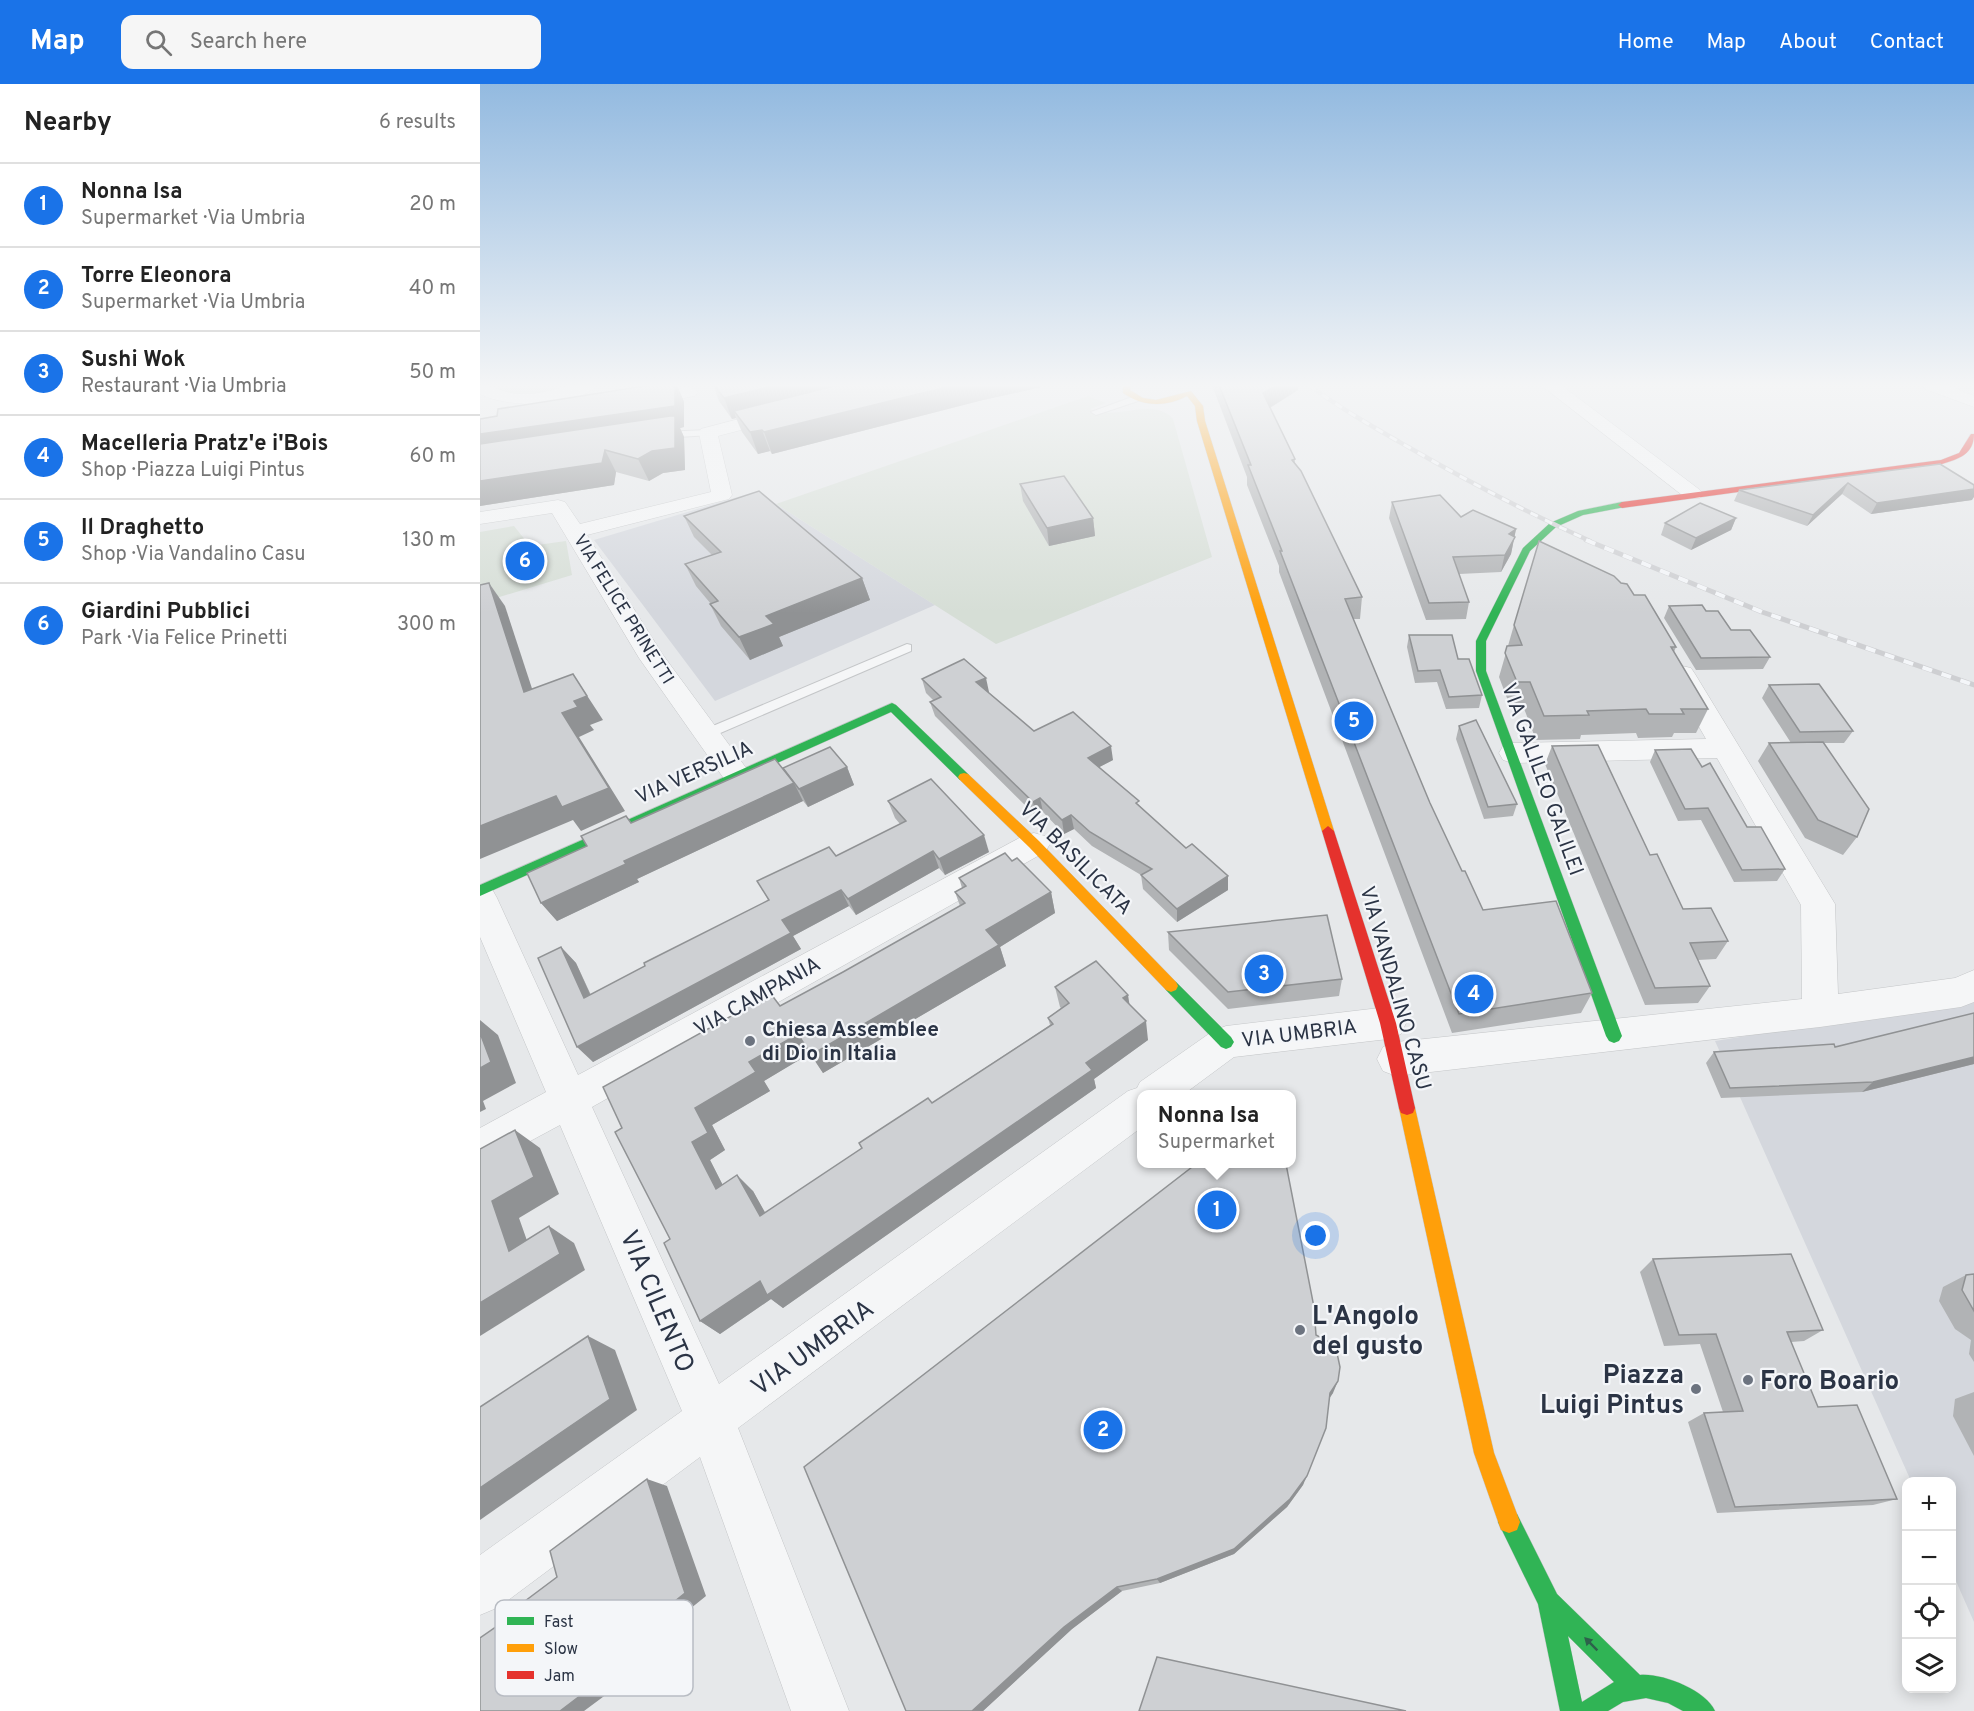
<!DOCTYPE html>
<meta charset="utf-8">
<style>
:root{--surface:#fff;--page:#f6f6f6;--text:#222;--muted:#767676;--line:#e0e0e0;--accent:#1a73e8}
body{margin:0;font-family:Overpass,sans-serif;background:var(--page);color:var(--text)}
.controls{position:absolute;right:18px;bottom:18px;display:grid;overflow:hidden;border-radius:12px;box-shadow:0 3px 15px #0003}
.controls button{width:54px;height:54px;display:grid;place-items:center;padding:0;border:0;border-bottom:2px solid var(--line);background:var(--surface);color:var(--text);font:30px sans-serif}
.you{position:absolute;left:836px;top:1152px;width:21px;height:21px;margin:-15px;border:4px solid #fff;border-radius:50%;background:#1a73e8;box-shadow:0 0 0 9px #1a73e833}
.badge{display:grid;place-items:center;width:39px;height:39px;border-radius:50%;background:var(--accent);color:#fff;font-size:20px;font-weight:700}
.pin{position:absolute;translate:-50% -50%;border:3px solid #fff;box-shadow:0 2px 6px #0006}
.popup{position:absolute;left:657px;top:1006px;width:159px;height:78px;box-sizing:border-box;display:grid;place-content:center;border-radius:12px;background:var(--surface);filter:drop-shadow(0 2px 4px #0005);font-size:20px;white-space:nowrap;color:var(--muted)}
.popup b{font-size:22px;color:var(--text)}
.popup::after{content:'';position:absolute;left:50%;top:100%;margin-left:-12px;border:12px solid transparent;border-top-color:var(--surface)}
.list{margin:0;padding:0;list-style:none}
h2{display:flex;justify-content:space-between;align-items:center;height:78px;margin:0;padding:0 24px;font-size:26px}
h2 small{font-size:20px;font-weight:400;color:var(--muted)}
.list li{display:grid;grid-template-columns:39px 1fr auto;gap:18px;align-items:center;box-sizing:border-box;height:84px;padding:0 24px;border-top:2px solid var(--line)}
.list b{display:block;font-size:22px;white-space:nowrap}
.list p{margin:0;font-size:20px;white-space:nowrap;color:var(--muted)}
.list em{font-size:20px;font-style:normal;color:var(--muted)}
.icon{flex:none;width:33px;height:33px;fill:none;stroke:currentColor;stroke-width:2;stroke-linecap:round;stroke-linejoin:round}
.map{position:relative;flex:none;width:1494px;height:1627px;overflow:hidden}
header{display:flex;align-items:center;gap:36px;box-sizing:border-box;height:84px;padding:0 30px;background:var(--accent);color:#fff}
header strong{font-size:28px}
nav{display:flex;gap:33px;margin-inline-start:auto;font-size:21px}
.search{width:420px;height:54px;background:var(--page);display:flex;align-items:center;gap:15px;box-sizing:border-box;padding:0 21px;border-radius:12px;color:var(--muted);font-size:22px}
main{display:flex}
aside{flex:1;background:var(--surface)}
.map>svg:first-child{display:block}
</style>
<header>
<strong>Map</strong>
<div class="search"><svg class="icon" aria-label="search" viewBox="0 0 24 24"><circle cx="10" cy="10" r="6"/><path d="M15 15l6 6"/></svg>Search here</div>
<nav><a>Home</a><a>Map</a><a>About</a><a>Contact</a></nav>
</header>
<main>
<aside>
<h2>Nearby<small>6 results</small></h2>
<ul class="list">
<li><span class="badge">1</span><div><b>Nonna Isa</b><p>Supermarket · Via Umbria</p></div><em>20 m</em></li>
<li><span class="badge">2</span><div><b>Torre Eleonora</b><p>Supermarket · Via Umbria</p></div><em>40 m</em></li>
<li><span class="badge">3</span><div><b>Sushi Wok</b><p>Restaurant · Via Umbria</p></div><em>50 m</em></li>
<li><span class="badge">4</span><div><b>Macelleria Pratz'e i'Bois</b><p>Shop · Piazza Luigi Pintus</p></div><em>60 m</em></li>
<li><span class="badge">5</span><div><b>Il Draghetto</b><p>Shop · Via Vandalino Casu</p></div><em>130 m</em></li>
<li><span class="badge">6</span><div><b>Giardini Pubblici</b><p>Park · Via Felice Prinetti</p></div><em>300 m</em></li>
</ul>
</aside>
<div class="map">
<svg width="1494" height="1627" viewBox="0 0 1494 1627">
<rect width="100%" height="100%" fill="#e6e8ea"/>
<g fill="#d4d7dd">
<polygon points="274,408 296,420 455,521 235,617 114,456"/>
<polygon points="1494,916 1494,1538 1472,1488 1472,1398 1431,1397 1235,957"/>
</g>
<g fill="#d6ded6">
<path d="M15,301H96C76,306 28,321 15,301Z"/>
<path d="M608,312L626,319L610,325C634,338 673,312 693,335L732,473L516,560L296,420Z"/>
<polygon points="34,442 50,462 86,457 92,491 0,519 0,448"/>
</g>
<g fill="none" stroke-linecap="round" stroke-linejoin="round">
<g stroke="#c4c6c8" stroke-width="2">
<g id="lane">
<polygon points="655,312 658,313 658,317 616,331 611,328"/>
<polygon points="228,346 231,347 231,351 181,354 176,351 181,348"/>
<polygon points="427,560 431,561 431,567 231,653 221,653 219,650 221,647"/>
</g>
</g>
<g stroke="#c4c6c8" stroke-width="1">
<g id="street">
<path d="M0,301C14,301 24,310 40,310C59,311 74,305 92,301C99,300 108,301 116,301C98,325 25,324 0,310Z"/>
<polygon points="1061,301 1081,301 1220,406 1223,410 1220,414 1206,414"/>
<polygon points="1442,301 1467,301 1494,312 1494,323 1445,305"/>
<polygon points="209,303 218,308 215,312 156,322 147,317 156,312"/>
<polygon points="301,324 310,330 307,334 238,352 252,411 249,415 107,451 183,571 272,692 267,699 257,702 247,699 159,574 72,429 0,440 0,428 78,416 85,418 100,440 231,408 219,349 221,345"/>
<polygon points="1202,582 1211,584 1215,590 1355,820 1358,910 1475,894 1494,886 1494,918 1481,923 1340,943 916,992 903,987 897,975 903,963 916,958 1322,915 1321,821 1237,674 1033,679 1023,676 1019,669 1023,662 1033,659 1226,655 1189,590 1193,584"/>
<polygon points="554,749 565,752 570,760 565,768 112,1023 239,1300 648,1007 657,1004 660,998 733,947 746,942 908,923 921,928 926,939 921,950 908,955 754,973 704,1010 662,1010 662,1043 258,1344 369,1627 311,1627 220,1373 19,1523 0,1531 0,1471 202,1327 80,1041 0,1084 0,1044 66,1008 0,853 0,801 12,805 17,814 98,991 543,752"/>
</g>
</g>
<g stroke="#c4c6c8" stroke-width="1">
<g id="fast">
<polygon points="1142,418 1146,421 1145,423 1103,431 1076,443 1050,467 1006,557 1006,587 1142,952 1139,957 1134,959 1129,957 1126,952 996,587 996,557 1043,464 1070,439 1098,427"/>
<polygon points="412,619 416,621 488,690 490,693 488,696 480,696 411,628 0,812 0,801"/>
<polygon points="691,896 696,898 751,953 754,958 751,963 746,965 741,963 686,906 684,902 686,898"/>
<path d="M1029,1427L1037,1430L1077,1510L1160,1591C1182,1589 1226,1606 1235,1627H1203L1188,1619L1166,1614L1143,1618L1128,1627H1080L1058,1520L1018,1438L1021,1430ZM1088,1552L1134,1598L1102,1618Z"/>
</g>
</g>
<g stroke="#c4c6c8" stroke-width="1">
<g id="slow">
<path d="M643,301H651L650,306L663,314L676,316L711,307L723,322L725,337L854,747L852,750L848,752L842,747L717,337L715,322L707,312C686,323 663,323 643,309Z"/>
<polygon points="484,689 488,690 559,757 696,898 698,902 696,906 691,908 686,906 549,763 480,696 478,693 480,690"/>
<polygon points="927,1017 933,1019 935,1024 1014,1369 1040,1438 1037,1446 1029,1449 1021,1446 994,1369 919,1024 921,1019"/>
</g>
</g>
<g stroke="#c4c6c8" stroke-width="1">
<g id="jam">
<path d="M1491,350H1494C1494,370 1479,375 1462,380L1142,424L1138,421L1142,418L1461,376L1479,369Z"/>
<polygon points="848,742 854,747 916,939 935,1024 933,1029 927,1031 921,1029 919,1024 900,939 842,747"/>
</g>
</g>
<use href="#lane" fill="#f5f6f7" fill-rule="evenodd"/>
<use href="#street" fill="#f5f6f7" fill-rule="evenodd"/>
<use href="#fast" fill="#30b455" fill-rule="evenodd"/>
<use href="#slow" fill="#ff9f0a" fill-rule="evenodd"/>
<use href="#jam" fill="#e5322d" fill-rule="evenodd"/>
<g stroke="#cecfd2" stroke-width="4.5">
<path id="rail-far1" d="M829,301C861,325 895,344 930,364C989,398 1048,429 1110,457"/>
</g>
<g stroke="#cecfd2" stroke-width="5">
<polyline id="rail" points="1106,456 1282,528 1494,601"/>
</g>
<use href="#rail-far1" stroke="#f4f6f9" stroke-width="3" stroke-dasharray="8" stroke-linecap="butt"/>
<use href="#rail" stroke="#f4f6f9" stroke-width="4" stroke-dasharray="10" stroke-linecap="butt"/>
</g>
<g fill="#b1b3b5">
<polygon points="171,301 197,301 204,318 204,343 200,344 204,353 205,386 183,389 169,397 136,388 134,401 0,422 0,335"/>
<polygon points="233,301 562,301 562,303 503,316 292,370 290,367 278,370 262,348 256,334 252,335 239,317"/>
<polygon points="732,301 818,301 818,306 790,324 815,375 815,379 882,513 880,535 873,535 950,719 982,787 1003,826 1112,909 1101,929 972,949 799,488 799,482 767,401 767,393"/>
<polygon points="1460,380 1492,416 1391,430 1362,410 1327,442 1254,417 1259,406"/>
<polygon points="540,400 613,434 615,452 569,462 543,417"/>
<polygon points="912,418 1036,445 1031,470 1021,488 979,490 989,518 986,535 946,536 909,434"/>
<polygon points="204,432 382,494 390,516 299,553 303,562 270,576 241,542 230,520 231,520 216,502 205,480 232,471 214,453"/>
<polygon points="1256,434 1251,446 1211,466 1181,451 1185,439"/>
<polygon points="1141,499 1196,563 1194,568 1228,625 1216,649 1194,649 1192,653 1158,654 1156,649 1101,651 1100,655 1056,656 1043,622 1030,622 1019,593 1034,541"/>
<polygon points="1189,522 1226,527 1251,546 1290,573 1283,585 1216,586 1184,534"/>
<polygon points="929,551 1002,611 999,624 966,625 957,598 935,599 927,563"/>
<polygon points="442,595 509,608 508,608 554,647 633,676 619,683 748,806 697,838 663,805 661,791 612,762 594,745 584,750 563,728 556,732 455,632 450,618 454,617 446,609"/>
<polygon points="1289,601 1373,647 1364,659 1344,659 1377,753 1363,771 1325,754 1278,677 1289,659 1311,659 1282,614"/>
<polygon points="979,642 1037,720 1033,732 1004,735 976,655"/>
<polygon points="1072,662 1203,825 1248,857 1236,875 1218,876 1230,902 1218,919 1165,921 1065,680"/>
<polygon points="1175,666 1222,683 1267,743 1305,785 1297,797 1254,798 1221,736 1198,737 1170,678"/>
<polygon points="367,683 374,701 328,723 320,713 323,717 157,795 159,798 77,837 61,819 107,762 146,732 151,739 304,687"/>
<polygon points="408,717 509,768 465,791 459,784 376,831 369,822 313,852 321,865 113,978 81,863 96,879 111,911 289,817 277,797 356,772 420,740 415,734"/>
<polygon points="532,777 571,808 575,829 520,863 526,882 343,989 330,969 284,997 290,1007 232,1041 245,1066 230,1076 242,1100 273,1107 285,1129 570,941 568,934 581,924 580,923 575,903 649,920 668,956 614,995 616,1004 303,1224 291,1215 240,1250 220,1237 190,1155 142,1044 300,922 363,888 480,822 475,808 482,804 479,794"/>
<polygon points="688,848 862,895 859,912 748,925 689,866"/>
<polygon points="1494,929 1494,980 1382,1008 1241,1014 1226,979 1234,968 1355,963"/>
<polygon points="1173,1175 1343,1246 1324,1257 1311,1258 1338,1323 1417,1415 1393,1421 1237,1429 1208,1338 1224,1329 1243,1328 1220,1260 1184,1262 1160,1188"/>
<polygon points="1494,1190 1494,1278 1489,1270 1491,1256 1475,1245 1459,1217 1463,1203 1486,1191"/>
<polygon points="836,1251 853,1309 849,1315 823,1401 807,1423 754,1470 680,1499 642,1507 592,1545 503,1627 426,1627"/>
<polygon points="1494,1308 1494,1372 1473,1332 1475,1315"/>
</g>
<g fill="#909294">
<polygon points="195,301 197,301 204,318 204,343 200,344 204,353 205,386 183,389 169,397 158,375 195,344 0,374 0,350"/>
<polygon points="296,301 385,301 254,327 256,334 252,335 244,314"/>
<polygon points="475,301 562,301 562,303 503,316 292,370 284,348"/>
<polygon points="797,301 818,301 818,306 783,328 783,309"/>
<polygon points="282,346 290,367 278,370 270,348"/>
<polygon points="125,366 136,388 134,401 0,422 0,397"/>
<polygon points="1368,399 1362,410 1327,442 1333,431"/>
<polygon points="1494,405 1494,413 1492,416 1391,430 1397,419"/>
<polygon points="613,434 615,452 569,462 567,444"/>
<polygon points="1256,434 1251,446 1211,466 1216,454"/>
<polygon points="1036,445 1031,470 1021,488 1029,450"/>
<polygon points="382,494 390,516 299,553 303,562 270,576 259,553 286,532"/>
<polygon points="9,499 25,522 61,632 44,608"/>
<polygon points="93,590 123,636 110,641 114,646 99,653 145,727 101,747 93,736 0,775 0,742 82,629 94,617"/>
<polygon points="506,594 509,608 499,613 496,598"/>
<polygon points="631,662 633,676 610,688 608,674"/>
<polygon points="367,683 374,701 328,723 319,705"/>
<polygon points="314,699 323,717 157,795 159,798 77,837 61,819 144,777"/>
<polygon points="560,714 563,728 556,732 553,718"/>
<polygon points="591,731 594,745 584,750 582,736"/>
<polygon points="504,751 509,768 465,791 459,775"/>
<polygon points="453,767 459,784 376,831 368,815"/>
<polygon points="748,792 748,806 697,838 697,825"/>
<polygon points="361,806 369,822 313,852 321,865 113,978 97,963 302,836"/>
<polygon points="571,808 575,829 520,863 526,882 343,989 331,971 506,846"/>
<polygon points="81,863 96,879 119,930 104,914"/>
<polygon points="648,911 651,930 643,914"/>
<polygon points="0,936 18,951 36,999 3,1017 6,1025 0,1028"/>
<polygon points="666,937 668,956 614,995 616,1004 303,1224 291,1215 240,1250 220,1237 606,979"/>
<polygon points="318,950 331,969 284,997 290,1007 232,1041 245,1066 230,1076 253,1121 236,1105 212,1058 215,1024 269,978"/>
<polygon points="1494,973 1494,980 1382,1008 1393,998"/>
<polygon points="35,1046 60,1064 79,1110 39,1134 56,1182 29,1167 12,1117"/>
<polygon points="257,1091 273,1107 296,1148 280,1132"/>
<polygon points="69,1142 94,1159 105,1186 0,1252 0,1219"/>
<polygon points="108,1252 135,1266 157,1326 0,1436 0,1404"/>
<polygon points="858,1297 853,1309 845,1320 850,1309"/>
<polygon points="827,1392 823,1401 807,1423 754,1470 680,1499 677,1495"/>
<polygon points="167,1395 187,1402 226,1512 127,1592 131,1607 104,1627 80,1627 102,1592"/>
<polygon points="637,1503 642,1507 592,1545 503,1627 492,1627 584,1543"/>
</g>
<g fill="#ced0d3" stroke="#909294" stroke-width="1.5">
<polygon points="171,301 195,301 195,322 0,350 0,335 17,332 18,325"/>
<polygon points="234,301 296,301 244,314"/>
<polygon points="359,301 475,301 284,348 282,346 270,348 254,327"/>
<polygon points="739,301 797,301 783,309 815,375 812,376 821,387 882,513 865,515 950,719 982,787 985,787 1003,826 1076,817 1112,909 979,930 800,467 802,467 768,381 771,381"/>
<polygon points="190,332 195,332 195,364 172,367 158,375 125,366 122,379 0,397 0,360"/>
<polygon points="1460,380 1494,401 1494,405 1397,419 1368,399 1333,431 1259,406"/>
<polygon points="584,392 613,434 567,444 540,400"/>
<polygon points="279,407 382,494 286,532 294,540 259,553 230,520 238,517 205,480 241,468 204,432"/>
<polygon points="960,411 981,433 993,426 1036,445 1029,450 1035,453 1025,471 973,473 989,518 949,519 912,418"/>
<polygon points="1220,419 1256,434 1216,454 1185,439"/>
<polygon points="1059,457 1134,492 1141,499 1147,500 1154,511 1165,511 1196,563 1191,563 1228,625 1201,625 1204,630 1169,630 1166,625 1107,627 1109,631 1064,632 1050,598 1037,598 1025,569 1027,562 1042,561 1034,541"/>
<polygon points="9,499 44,608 93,590 107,612 94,617 98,623 82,629 129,704 82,723 76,712 0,742 0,501"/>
<polygon points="1222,521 1226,527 1238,527 1251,546 1270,546 1290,573 1221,574 1189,522"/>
<polygon points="929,551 972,551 978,575 989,575 1002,611 969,613 960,586 938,587"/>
<polygon points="484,575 506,594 496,598 554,647 593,628 631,662 608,674 659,717 656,719 706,764 712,760 748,792 697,825 661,791 672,785 610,748 591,731 582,736 560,714 553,718 450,618 461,613 442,595"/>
<polygon points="1339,600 1373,647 1320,648 1289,601"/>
<polygon points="996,636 1037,720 1008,723 979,642"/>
<polygon points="1343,658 1389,725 1377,753 1338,736 1289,659"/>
<polygon points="1118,661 1170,771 1177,770 1203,825 1231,824 1248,857 1210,859 1230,902 1175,904 1072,662"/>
<polygon points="350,663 367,683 319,705 303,684"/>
<polygon points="1211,665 1222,683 1230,679 1267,743 1281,743 1305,785 1262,786 1228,724 1205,725 1175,666"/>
<polygon points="295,675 314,699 144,777 146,780 61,819 47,789 107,762 101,752 146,732 151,739"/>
<polygon points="451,695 504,751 459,775 453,767 368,815 361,806 302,836 311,849 97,963 58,874 81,863 104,914 165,882 164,879 289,816 277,797 349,763 356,772 426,737 408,717"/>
<polygon points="525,769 532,777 537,774 571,808 506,846 519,861 331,971 318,950 269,978 276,988 215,1024 228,1049 212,1058 236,1105 257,1091 280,1132 382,1064 379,1059 448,1014 452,1019 573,940 568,934 589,919 575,903 616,877 648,911 643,914 666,937 606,979 612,986 287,1211 280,1197 220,1237 184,1159 190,1155 135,1048 142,1044 123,1003 291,910 300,922 363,888 485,819 475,808 486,802 479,794"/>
<polygon points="847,831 862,895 748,908 688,848"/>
<polygon points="1494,929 1494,973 1393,998 1250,1004 1234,968 1354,960 1355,963"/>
<polygon points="0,949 11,978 0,984"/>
<polygon points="35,1046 54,1093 12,1117 29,1167 69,1142 80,1170 0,1219 0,1065"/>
<polygon points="716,1080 806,1080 834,1223 836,1251 847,1257 857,1269 860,1283 858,1297 850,1309 846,1344 827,1392 810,1415 754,1465 677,1495 637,1503 584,1543 492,1627 426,1627 324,1383"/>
<polygon points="1311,1170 1343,1246 1307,1248 1338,1323 1377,1321 1417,1415 1255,1423 1224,1329 1263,1327 1236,1250 1199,1251 1173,1175"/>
<polygon points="1494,1190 1494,1227 1482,1206 1486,1191"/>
<polygon points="108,1252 130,1315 0,1404 0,1323"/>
<polygon points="167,1395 205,1509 102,1592 105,1608 80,1627 0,1627 0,1554 30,1533 29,1529 77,1493 70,1467"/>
<polygon points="677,1573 926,1627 659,1627"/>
</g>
<defs><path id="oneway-solid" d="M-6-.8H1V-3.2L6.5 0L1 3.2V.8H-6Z" transform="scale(1.5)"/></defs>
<use fill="#2d614b" href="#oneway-solid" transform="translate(1111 1560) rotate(-135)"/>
<linearGradient id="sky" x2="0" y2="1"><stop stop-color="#93bae0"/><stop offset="0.57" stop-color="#f4f5f6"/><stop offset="1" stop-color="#f4f5f6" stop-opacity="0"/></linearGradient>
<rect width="1494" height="529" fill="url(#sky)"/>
<g fill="#6c737f" stroke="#f4f6f9" stroke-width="2">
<circle cx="270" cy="957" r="6"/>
<circle cx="820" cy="1246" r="6"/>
<circle cx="1268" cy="1296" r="6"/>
<circle cx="1216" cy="1305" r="6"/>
</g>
<g text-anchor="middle" stroke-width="4.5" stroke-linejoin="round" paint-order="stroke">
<g font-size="18" fill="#2b3445" stroke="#f4f6f9">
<text transform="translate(144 525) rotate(58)" y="6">VIA FELICE PRINETTI</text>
</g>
<g font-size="21" fill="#2b3445" stroke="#f4f6f9">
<text transform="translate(214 688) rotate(-24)" y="7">VIA VERSILIA</text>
<text transform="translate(1063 695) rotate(70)" y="7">VIA GALILEO GALILEI</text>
<text transform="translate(596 774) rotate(45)" y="7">VIA BASILICATA</text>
<text transform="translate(916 904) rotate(74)" y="7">VIA VANDALINO CASU</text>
<text transform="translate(277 912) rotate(-29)" y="7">VIA CAMPANIA</text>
<text transform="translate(819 949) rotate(-7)" y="7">VIA UMBRIA</text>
</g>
<g font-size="21" font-weight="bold" fill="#2b3445" stroke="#f4f6f9" text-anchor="start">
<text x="282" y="952">Chiesa Assemblee<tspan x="282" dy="24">di Dio in Italia</tspan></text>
</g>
<g font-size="26" fill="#2b3445" stroke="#f4f6f9">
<text transform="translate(178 1217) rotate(67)" y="9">VIA CILENTO</text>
<text transform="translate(332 1263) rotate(-36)" y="9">VIA UMBRIA</text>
</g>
<g font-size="26" font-weight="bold" fill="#2b3445" stroke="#f4f6f9" text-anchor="start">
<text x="832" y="1240">L'Angolo<tspan x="832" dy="30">del gusto</tspan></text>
<text x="1204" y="1299" text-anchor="end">Piazza<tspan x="1204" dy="30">Luigi Pintus</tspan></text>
<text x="1280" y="1305">Foro Boario</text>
</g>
</g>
<rect x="15" y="1516" width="198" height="96" rx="9" fill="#f4f6f9" stroke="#b8bcc3" stroke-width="1.5"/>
<rect x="27" y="1533" width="27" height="8" fill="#30b455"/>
<rect x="27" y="1560" width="27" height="8" fill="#ff9f0a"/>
<rect x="27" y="1587" width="27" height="8" fill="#e5322d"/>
<g font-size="16" fill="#2b3445">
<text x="64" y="1543">Fast</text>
<text x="64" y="1570">Slow</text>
<text x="64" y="1597">Jam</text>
</g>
</svg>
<div class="controls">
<button>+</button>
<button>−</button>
<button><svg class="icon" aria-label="locate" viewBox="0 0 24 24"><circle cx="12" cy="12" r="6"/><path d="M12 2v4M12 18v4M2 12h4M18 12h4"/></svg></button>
<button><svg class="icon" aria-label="layers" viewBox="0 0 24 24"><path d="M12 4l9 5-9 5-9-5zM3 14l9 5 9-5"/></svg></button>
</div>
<div class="you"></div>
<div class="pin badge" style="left:737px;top:1126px">1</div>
<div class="popup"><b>Nonna Isa</b>Supermarket</div>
<div class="pin badge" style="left:623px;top:1346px">2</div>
<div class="pin badge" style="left:784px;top:890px">3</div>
<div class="pin badge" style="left:994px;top:910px">4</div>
<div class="pin badge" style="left:874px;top:637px">5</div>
<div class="pin badge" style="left:45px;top:477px">6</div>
</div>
</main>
